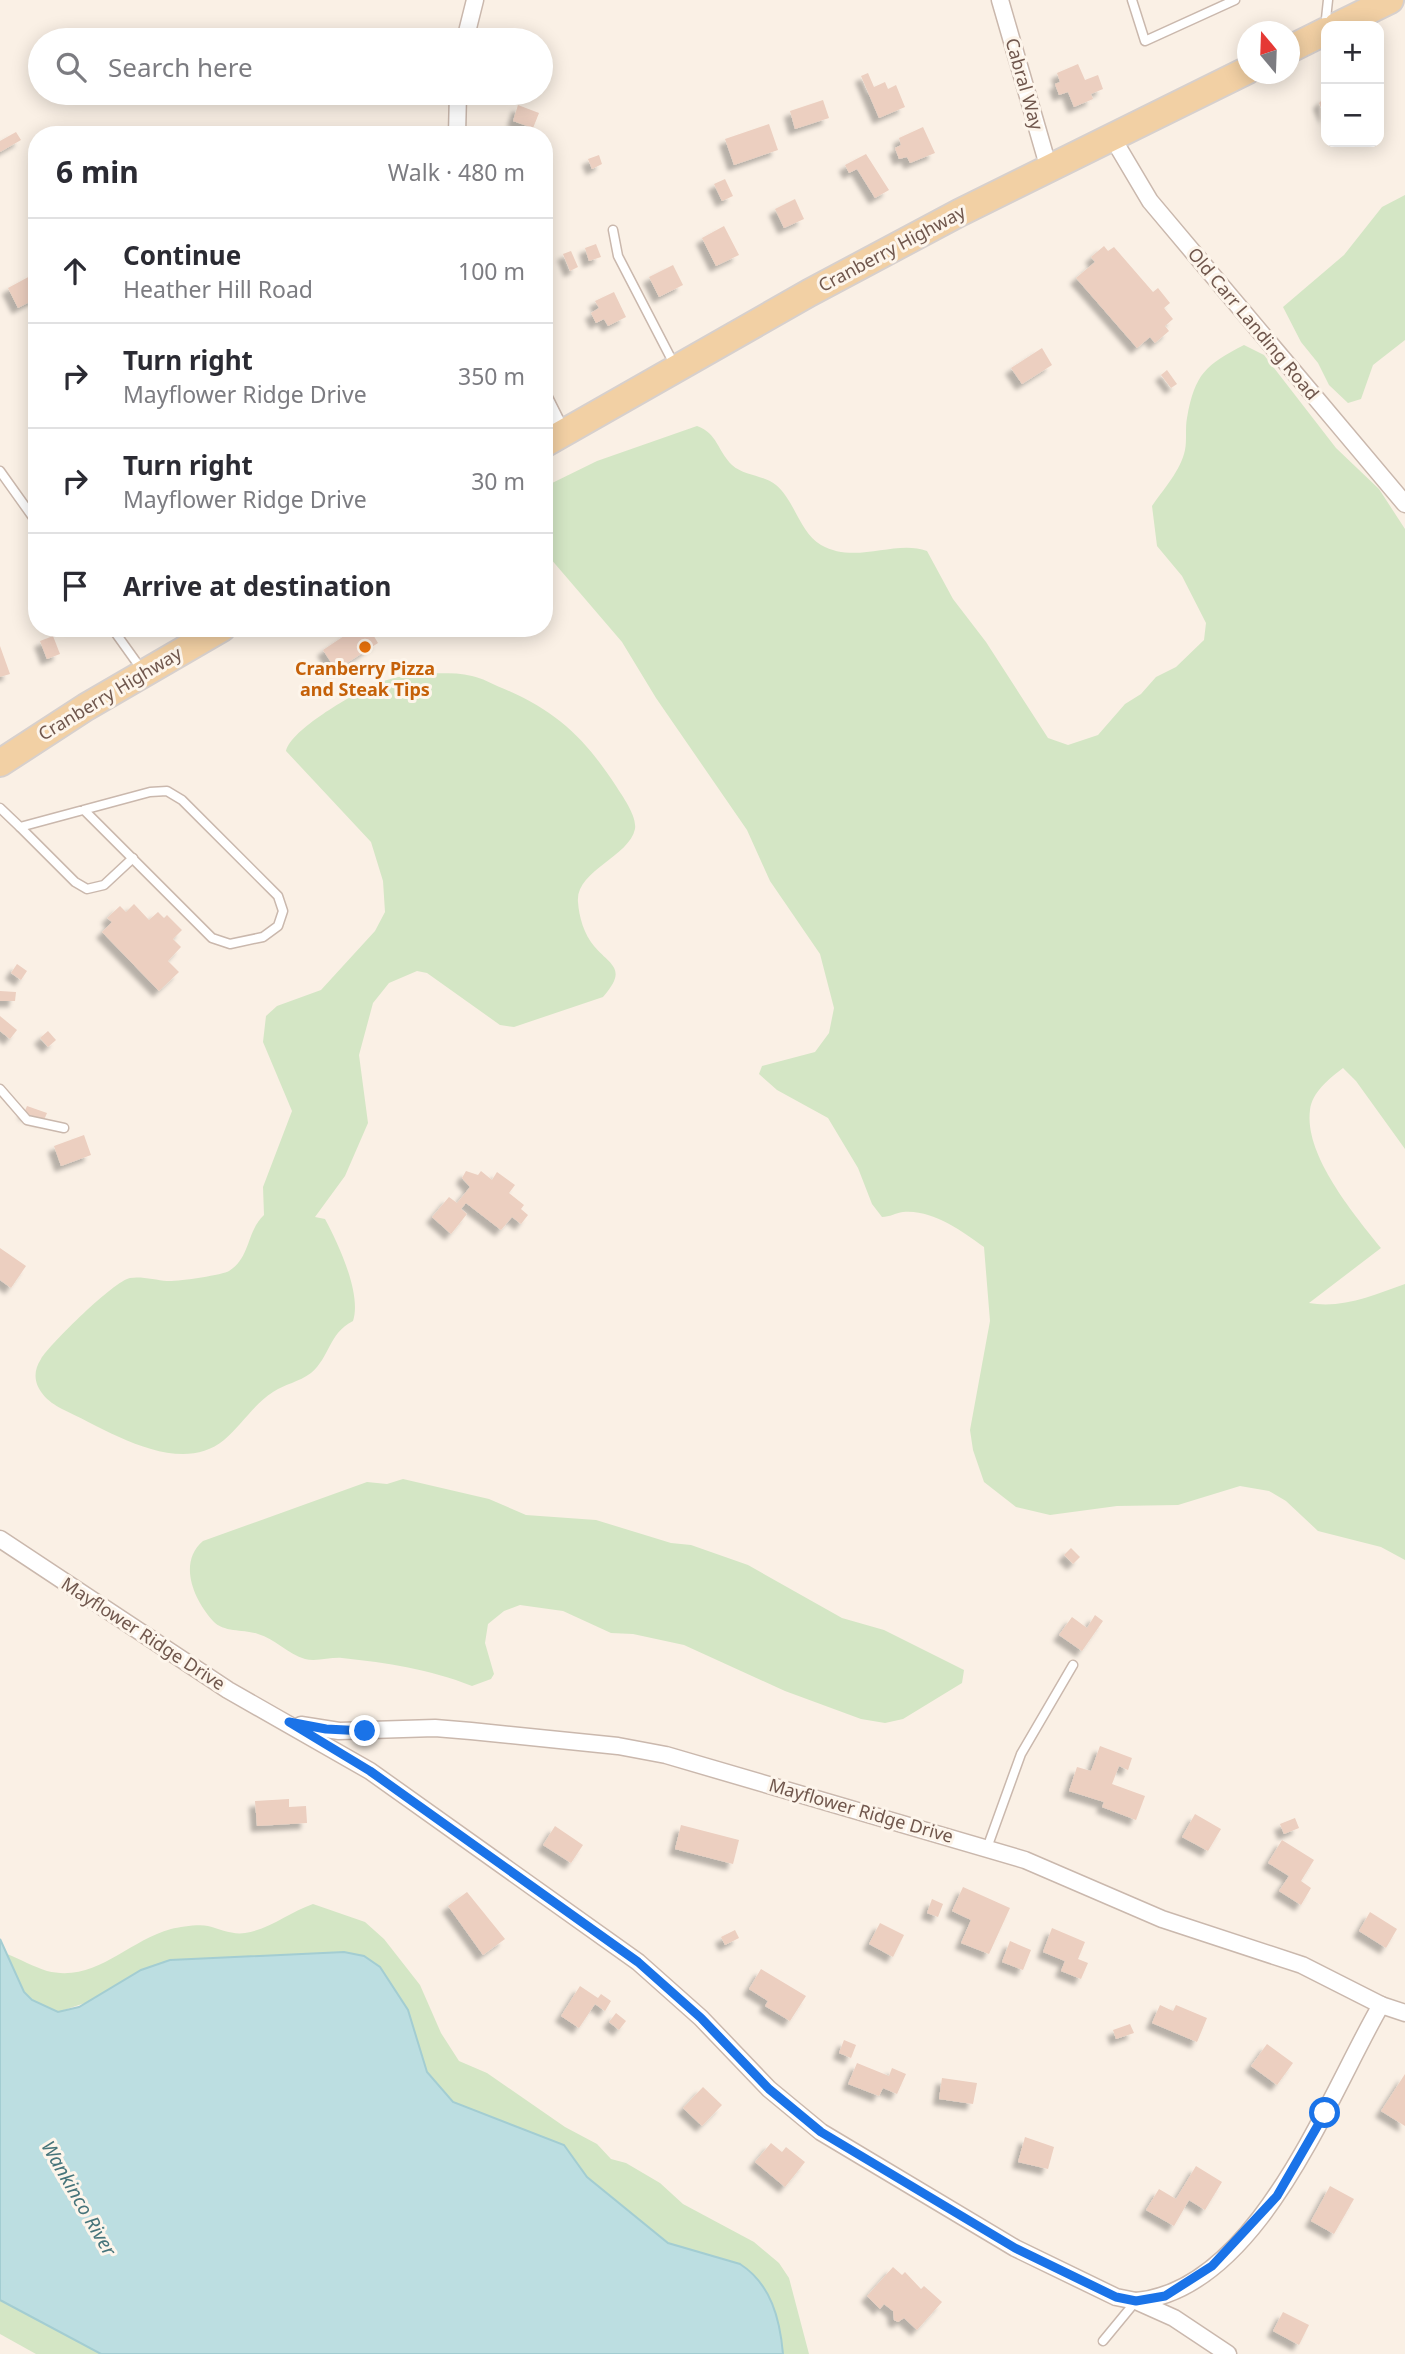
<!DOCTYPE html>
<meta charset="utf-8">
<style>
:root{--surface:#fff;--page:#f2f2f3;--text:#2b2b33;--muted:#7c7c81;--line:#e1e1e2}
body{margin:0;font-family:"Noto Sans",sans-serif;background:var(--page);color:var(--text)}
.controls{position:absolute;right:21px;top:21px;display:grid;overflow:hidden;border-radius:14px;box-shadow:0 4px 18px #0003}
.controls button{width:63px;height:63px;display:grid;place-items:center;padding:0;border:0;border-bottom:2px solid var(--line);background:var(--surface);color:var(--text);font:35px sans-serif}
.compass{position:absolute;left:1237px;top:21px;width:63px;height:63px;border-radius:50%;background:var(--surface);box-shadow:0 4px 18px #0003;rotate:341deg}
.stop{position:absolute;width:21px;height:21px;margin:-16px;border:5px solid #1a73e8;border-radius:50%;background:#fff}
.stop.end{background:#1a73e8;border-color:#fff;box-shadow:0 2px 7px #0008}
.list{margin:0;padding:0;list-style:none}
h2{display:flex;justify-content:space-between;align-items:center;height:91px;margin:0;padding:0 28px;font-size:30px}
h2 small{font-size:23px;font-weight:400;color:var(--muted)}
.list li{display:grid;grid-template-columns:46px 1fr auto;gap:21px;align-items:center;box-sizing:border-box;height:105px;padding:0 28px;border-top:2px solid var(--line)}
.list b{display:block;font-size:26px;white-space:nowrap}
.list p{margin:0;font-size:23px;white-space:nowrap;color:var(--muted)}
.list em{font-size:23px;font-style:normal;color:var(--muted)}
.icon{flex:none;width:38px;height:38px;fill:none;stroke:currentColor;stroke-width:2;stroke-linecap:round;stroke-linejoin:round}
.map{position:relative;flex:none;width:1405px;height:2354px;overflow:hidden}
.search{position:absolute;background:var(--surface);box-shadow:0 4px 18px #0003;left:28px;top:28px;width:525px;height:77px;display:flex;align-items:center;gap:18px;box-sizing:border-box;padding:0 24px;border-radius:38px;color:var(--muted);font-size:26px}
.panel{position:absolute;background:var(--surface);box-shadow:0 4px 18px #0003;left:28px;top:126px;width:525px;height:511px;border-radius:28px}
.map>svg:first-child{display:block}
</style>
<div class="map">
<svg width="1405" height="2354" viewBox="0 0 1405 2354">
<defs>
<filter id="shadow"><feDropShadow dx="-6" dy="6" stdDeviation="2" flood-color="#0004"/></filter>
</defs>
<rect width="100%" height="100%" fill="#faf0e5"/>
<g fill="#d4e6c5">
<polygon points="1405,195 1405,340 1373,365 1361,399 1348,403 1329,385 1318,363 1301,342 1283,307 1344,255 1382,207"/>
<path d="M1244,345L1264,355L1336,448L1379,489L1405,529V1149L1356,1081L1343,1068C1330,1078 1312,1092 1310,1110C1304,1155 1354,1214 1381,1248L1309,1303C1342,1309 1374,1295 1405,1284V1560L1381,1547L1318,1531L1286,1501L1269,1491L1240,1486L1178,1505L1117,1506L1050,1515L1016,1507L984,1482L973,1450L970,1430L990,1321L984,1247C962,1231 932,1209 903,1212C895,1213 890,1217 882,1217L872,1204L858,1168L828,1118L777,1090L759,1074L762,1066L815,1052L829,1033L834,1008L820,954L770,881L747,830L656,698L622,642L544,551V487L597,461L697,426C718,434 717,450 732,465C744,476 764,475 776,485C795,501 800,533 821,545C856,565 895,539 927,551L953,599L986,642L1048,738L1068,745L1098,735L1125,704L1141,694L1156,677L1176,667L1204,640L1206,623L1182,576L1157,546L1152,506C1163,490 1181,470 1185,450C1187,440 1185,428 1187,418C1195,373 1206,365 1244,345Z"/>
<path d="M424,673C440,674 457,672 472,676C482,678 492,684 502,688C556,711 584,737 616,786C623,797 637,816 635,829C629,857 575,871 578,902C579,917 584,934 594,946C611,966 628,968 603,997L514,1027L500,1025L427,973L417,971L389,983L373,1003L359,1055L368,1123L345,1176L315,1217L325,1219C338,1243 362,1294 353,1321C328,1334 330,1357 311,1373C299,1382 285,1384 273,1392C254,1404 241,1426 224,1440C178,1478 106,1429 62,1409C42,1399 27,1380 41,1359C51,1343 114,1281 130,1278C141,1276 156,1280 167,1281C175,1282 223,1275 229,1271C251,1257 246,1232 264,1215L263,1187L292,1111L263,1042L266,1016L277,1006L321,990L375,931L385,912L383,881L371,842L286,751C292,729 349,697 371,686C388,678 406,675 424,673Z"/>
<path d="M403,1479L489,1499L526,1515L596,1520L671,1543L691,1545L748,1565L842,1618L884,1630L964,1670L962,1683L903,1719L885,1723L861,1719L785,1691L684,1645L633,1634L611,1633L563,1611L520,1605L504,1611L488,1624L485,1643L494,1674L491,1679L472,1686C429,1669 388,1663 342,1658C331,1657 316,1662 305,1659C288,1654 275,1639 258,1634C244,1629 224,1633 213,1621C193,1599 178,1562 203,1541L367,1482L387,1484Z"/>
<path d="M313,1904L365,1922L384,1939L420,1985L441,2033L459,2061L487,2073L565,2127L597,2144L611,2159L626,2163L660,2183L683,2204L754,2242L779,2263L789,2278L809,2354H783C780,2319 771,2284 740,2264L668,2243L587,2177L564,2145L453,2102L427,2072L419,2046L344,1952L214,1960L58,2012L31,2000L24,1992L7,1954C20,1959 34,1967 47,1971C96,1983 127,1941 171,1929C181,1927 198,1924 208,1926C220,1929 232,1935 245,1933C270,1929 290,1912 313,1904Z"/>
<polygon points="0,2300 101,2354 36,2354 0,2334"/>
</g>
<path fill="#bcdee1" stroke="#a3cdd2" stroke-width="2" d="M0,1939L24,1992L32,2000L58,2012L79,2007L141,1970L170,1960L344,1952L364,1956L380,1967L408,2010L427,2072L453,2102L564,2145L587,2177L668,2243L740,2264C771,2284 780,2319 783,2354H101L0,2300Z"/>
<g fill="#eccfc0" filter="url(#shadow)">
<polygon points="1078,64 1085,80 1098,75 1103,89 1091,94 1093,99 1074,107 1068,92 1059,95 1055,84 1060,82 1057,73"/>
<polygon points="868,73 874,87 885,82 888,89 896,85 905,107 879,118 861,76"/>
<polygon points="1326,96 1326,119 1319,103"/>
<polygon points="823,100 829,118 795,129 790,111"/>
<polygon points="518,105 539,113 533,128 513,121"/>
<polygon points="769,124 778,150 734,165 725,139"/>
<polygon points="923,127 935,153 910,163 907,157 899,159 895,148 901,145 899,138"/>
<polygon points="16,132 21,140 0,152 0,141"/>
<polygon points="866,154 889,190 875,198 857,169 849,173 845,165"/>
<polygon points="599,155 602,164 592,169 588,159"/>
<polygon points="725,179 733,196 722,201 714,184"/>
<polygon points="795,199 804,219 784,228 775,209"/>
<polygon points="724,226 739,255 716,266 702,238"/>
<polygon points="596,244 601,257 589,261 585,248"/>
<polygon points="1104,246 1108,251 1114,247 1153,292 1158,288 1170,303 1164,308 1173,319 1165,326 1169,331 1155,343 1150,337 1137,348 1076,278 1095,262 1091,257"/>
<polygon points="571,251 578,267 570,271 563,254"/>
<polygon points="673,265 683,285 659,297 649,277"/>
<polygon points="34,274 37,298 18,308 8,288"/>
<polygon points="614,292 626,317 608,326 604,319 596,323 591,313 599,308 595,301"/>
<polygon points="1042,348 1052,365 1022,384 1011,368"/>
<polygon points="1167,370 1177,384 1171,388 1161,375"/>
<polygon points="356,628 369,628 378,643 336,670 323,650"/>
<polygon points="53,636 60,654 47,659 40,641"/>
<polygon points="0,646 10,674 0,677"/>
<polygon points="134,904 149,920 158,912 164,918 167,915 182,930 173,939 181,947 168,961 179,972 159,991 102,932 112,922 107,918 120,906 126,912"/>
<polygon points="17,964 27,971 21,980 11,973"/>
<polygon points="0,991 16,992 15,1001 0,1001"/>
<polygon points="0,1016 17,1030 10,1039 0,1031"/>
<polygon points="48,1031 56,1040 48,1047 40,1038"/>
<polygon points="27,1106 47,1113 44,1120 24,1113"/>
<polygon points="84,1135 91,1155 61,1166 54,1146"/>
<polygon points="466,1171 478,1175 481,1171 492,1180 497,1172 515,1185 509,1193 524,1205 521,1209 528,1215 521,1224 512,1217 501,1230 466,1203 461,1209 467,1214 451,1234 432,1217 449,1197 457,1203 470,1187 462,1178"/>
<polygon points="0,1248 26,1266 11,1288 0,1280"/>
<polygon points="1071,1548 1080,1557 1073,1564 1064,1555"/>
<polygon points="1095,1615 1103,1621 1082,1651 1059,1635 1072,1617 1087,1628"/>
<polygon points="1100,1746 1132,1758 1128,1770 1119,1766 1112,1784 1145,1796 1136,1820 1102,1807 1104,1802 1069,1791 1077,1767 1091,1771"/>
<polygon points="289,1799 289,1807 306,1806 307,1823 257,1826 255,1801"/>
<polygon points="1195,1814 1221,1829 1208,1851 1182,1837"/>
<polygon points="1295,1818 1299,1828 1284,1834 1280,1824"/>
<polygon points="681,1825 739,1840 733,1864 675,1849"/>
<polygon points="555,1826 583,1845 571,1863 543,1845"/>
<polygon points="1282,1840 1314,1860 1301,1881 1311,1888 1301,1905 1279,1891 1289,1876 1268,1863"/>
<polygon points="963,1887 1010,1908 989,1954 961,1943 971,1920 952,1911"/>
<polygon points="467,1892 505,1939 483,1955 448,1906"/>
<polygon points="932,1899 943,1904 938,1917 927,1913"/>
<polygon points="1370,1912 1397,1929 1386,1948 1359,1931"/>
<polygon points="880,1923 904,1935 893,1957 869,1944"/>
<polygon points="1052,1928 1085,1942 1078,1959 1088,1963 1081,1979 1061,1971 1065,1961 1043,1952"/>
<polygon points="735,1930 739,1938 725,1945 721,1937"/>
<polygon points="1010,1941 1031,1950 1023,1970 1002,1962"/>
<polygon points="761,1969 806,1996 790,2021 765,2006 768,2001 749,1989"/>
<polygon points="580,1986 598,1998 601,1994 611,2001 605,2011 595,2004 579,2028 561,2016"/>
<polygon points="1160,2005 1173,2011 1176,2005 1207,2018 1197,2042 1152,2023"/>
<polygon points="616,2013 626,2021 619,2030 609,2022"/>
<polygon points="1130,2024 1134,2033 1116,2039 1113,2030"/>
<polygon points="844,2040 856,2045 851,2058 839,2053"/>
<polygon points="1267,2044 1293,2063 1277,2085 1251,2066"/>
<polygon points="857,2063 889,2076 892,2068 906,2074 897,2094 883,2088 879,2096 848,2084"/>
<polygon points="1405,2074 1405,2126 1381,2111"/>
<polygon points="942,2078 977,2083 973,2104 939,2099"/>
<polygon points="703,2087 722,2105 702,2126 683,2108"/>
<polygon points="1025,2137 1054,2147 1048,2169 1018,2162"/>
<polygon points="771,2143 782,2152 786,2147 805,2162 785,2187 755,2162"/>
<polygon points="1196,2166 1222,2182 1205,2210 1189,2200 1174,2226 1146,2210 1159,2189 1176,2199"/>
<polygon points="1330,2186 1354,2199 1334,2234 1311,2221"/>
<polygon points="893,2267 902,2275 905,2272 921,2289 924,2286 942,2302 917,2330 904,2318 898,2322 894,2320 893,2311 884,2304 880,2309 867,2296"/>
<polygon points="1283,2312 1309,2325 1299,2345 1273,2331"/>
</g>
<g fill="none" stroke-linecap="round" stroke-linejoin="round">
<g stroke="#cab8ad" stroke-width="11">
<g id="lane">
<polyline points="1132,0 1145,41 1235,0"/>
<polyline points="1325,28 1328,0"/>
<polyline points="613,230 618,256 675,366"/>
<polyline points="0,471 37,523"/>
<polyline points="112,628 142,670"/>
<polyline points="0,808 20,827 150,792 167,791 182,800 278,896 283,911 278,926 263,937 230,944 212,938 84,810"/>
<polyline points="20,827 75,882 87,889 104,885 133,858"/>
<polyline points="0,1089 27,1120 64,1128"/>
<polyline points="987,1848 1021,1754 1073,1665"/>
<polyline points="1103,2341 1136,2301"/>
</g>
</g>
<g stroke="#cab8ad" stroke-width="19">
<g id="street">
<polyline points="1000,0 1049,169"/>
<polyline points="465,40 475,0"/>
<polyline points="457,135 458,93"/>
<polyline points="1112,137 1150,201 1405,504"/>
<polyline points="544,398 562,434"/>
<polyline points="0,1539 228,1690 370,1771 638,1962 701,2018 769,2089 821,2132 1015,2248 1116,2297 1136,2301 1174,2318 1228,2354"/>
<polyline points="301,1725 339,1731 435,1728 471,1731 618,1746 666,1755 1025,1860 1162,1919 1302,1965 1381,2005 1405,2013"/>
<path d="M1136,2301C1258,2290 1328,2096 1381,2005"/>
</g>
</g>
<g stroke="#d7d0cd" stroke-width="30">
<g id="primary">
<polyline points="1337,26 1390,0"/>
<polyline points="1290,49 1326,31"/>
<polyline points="544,444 809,293 959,213 1248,70"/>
<polyline points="0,763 86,707 222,628"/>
</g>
</g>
<use href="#lane" stroke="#fff" stroke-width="8"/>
<use href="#street" stroke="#fff" stroke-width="16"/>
<use href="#primary" stroke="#f2d0a4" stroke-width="26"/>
</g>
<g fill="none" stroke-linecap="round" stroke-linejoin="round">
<polyline stroke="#1a73e8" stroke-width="9" points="365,1731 326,1729 289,1722 370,1771 638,1962 701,2018 769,2089 821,2132 1015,2248 1116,2297 1136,2301 1165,2296 1212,2266 1277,2196 1325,2113"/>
</g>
<circle fill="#e8710a" stroke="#fdf5eb" stroke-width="2.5" cx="365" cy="647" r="7"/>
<g text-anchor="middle" stroke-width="6" stroke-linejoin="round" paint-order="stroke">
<g font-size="18" fill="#70574d" stroke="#fdf5eb">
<text transform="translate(1024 84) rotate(74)" y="6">Cabral Way</text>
<text transform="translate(892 249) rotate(-28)" y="6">Cranberry Highway</text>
<text transform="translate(1253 324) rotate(50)" y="6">Old Carr Landing Road</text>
<text transform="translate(110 694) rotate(-31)" y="6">Cranberry Highway</text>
<text transform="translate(143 1634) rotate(33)" y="6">Mayflower Ridge Drive</text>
<text transform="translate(861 1811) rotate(16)" y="6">Mayflower Ridge Drive</text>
</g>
<g font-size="18" font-weight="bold" fill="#c56008" stroke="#fdf5eb">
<text x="365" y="675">Cranberry Pizza<tspan x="365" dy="21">and Steak Tips</tspan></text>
</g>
<g font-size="19" font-style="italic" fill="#46747a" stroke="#fdf5eb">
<text transform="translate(79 2198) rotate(60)" y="7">Wankinco River</text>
</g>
</g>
</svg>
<div class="controls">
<button>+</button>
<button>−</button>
</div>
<svg class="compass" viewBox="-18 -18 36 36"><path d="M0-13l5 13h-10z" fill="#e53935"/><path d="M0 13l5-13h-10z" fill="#7c7c81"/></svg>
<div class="stop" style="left:1325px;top:2113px"></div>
<div class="stop end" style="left:365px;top:1731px"></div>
<div class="search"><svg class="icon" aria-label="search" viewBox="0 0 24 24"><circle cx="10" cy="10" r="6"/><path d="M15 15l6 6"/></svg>Search here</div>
<section class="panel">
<h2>6 min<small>Walk · 480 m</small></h2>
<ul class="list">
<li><svg class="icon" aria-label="ahead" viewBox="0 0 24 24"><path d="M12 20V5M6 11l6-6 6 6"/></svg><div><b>Continue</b><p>Heather Hill Road</p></div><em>100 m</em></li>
<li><svg class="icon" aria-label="right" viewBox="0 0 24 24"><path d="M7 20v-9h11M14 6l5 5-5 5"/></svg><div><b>Turn right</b><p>Mayflower Ridge Drive</p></div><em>350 m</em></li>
<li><svg class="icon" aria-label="right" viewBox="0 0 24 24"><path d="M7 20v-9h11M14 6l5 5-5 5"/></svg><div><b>Turn right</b><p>Mayflower Ridge Drive</p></div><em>30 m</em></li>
<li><svg class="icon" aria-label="arrive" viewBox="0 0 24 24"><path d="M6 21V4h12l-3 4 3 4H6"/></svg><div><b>Arrive at destination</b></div></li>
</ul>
</section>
</div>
